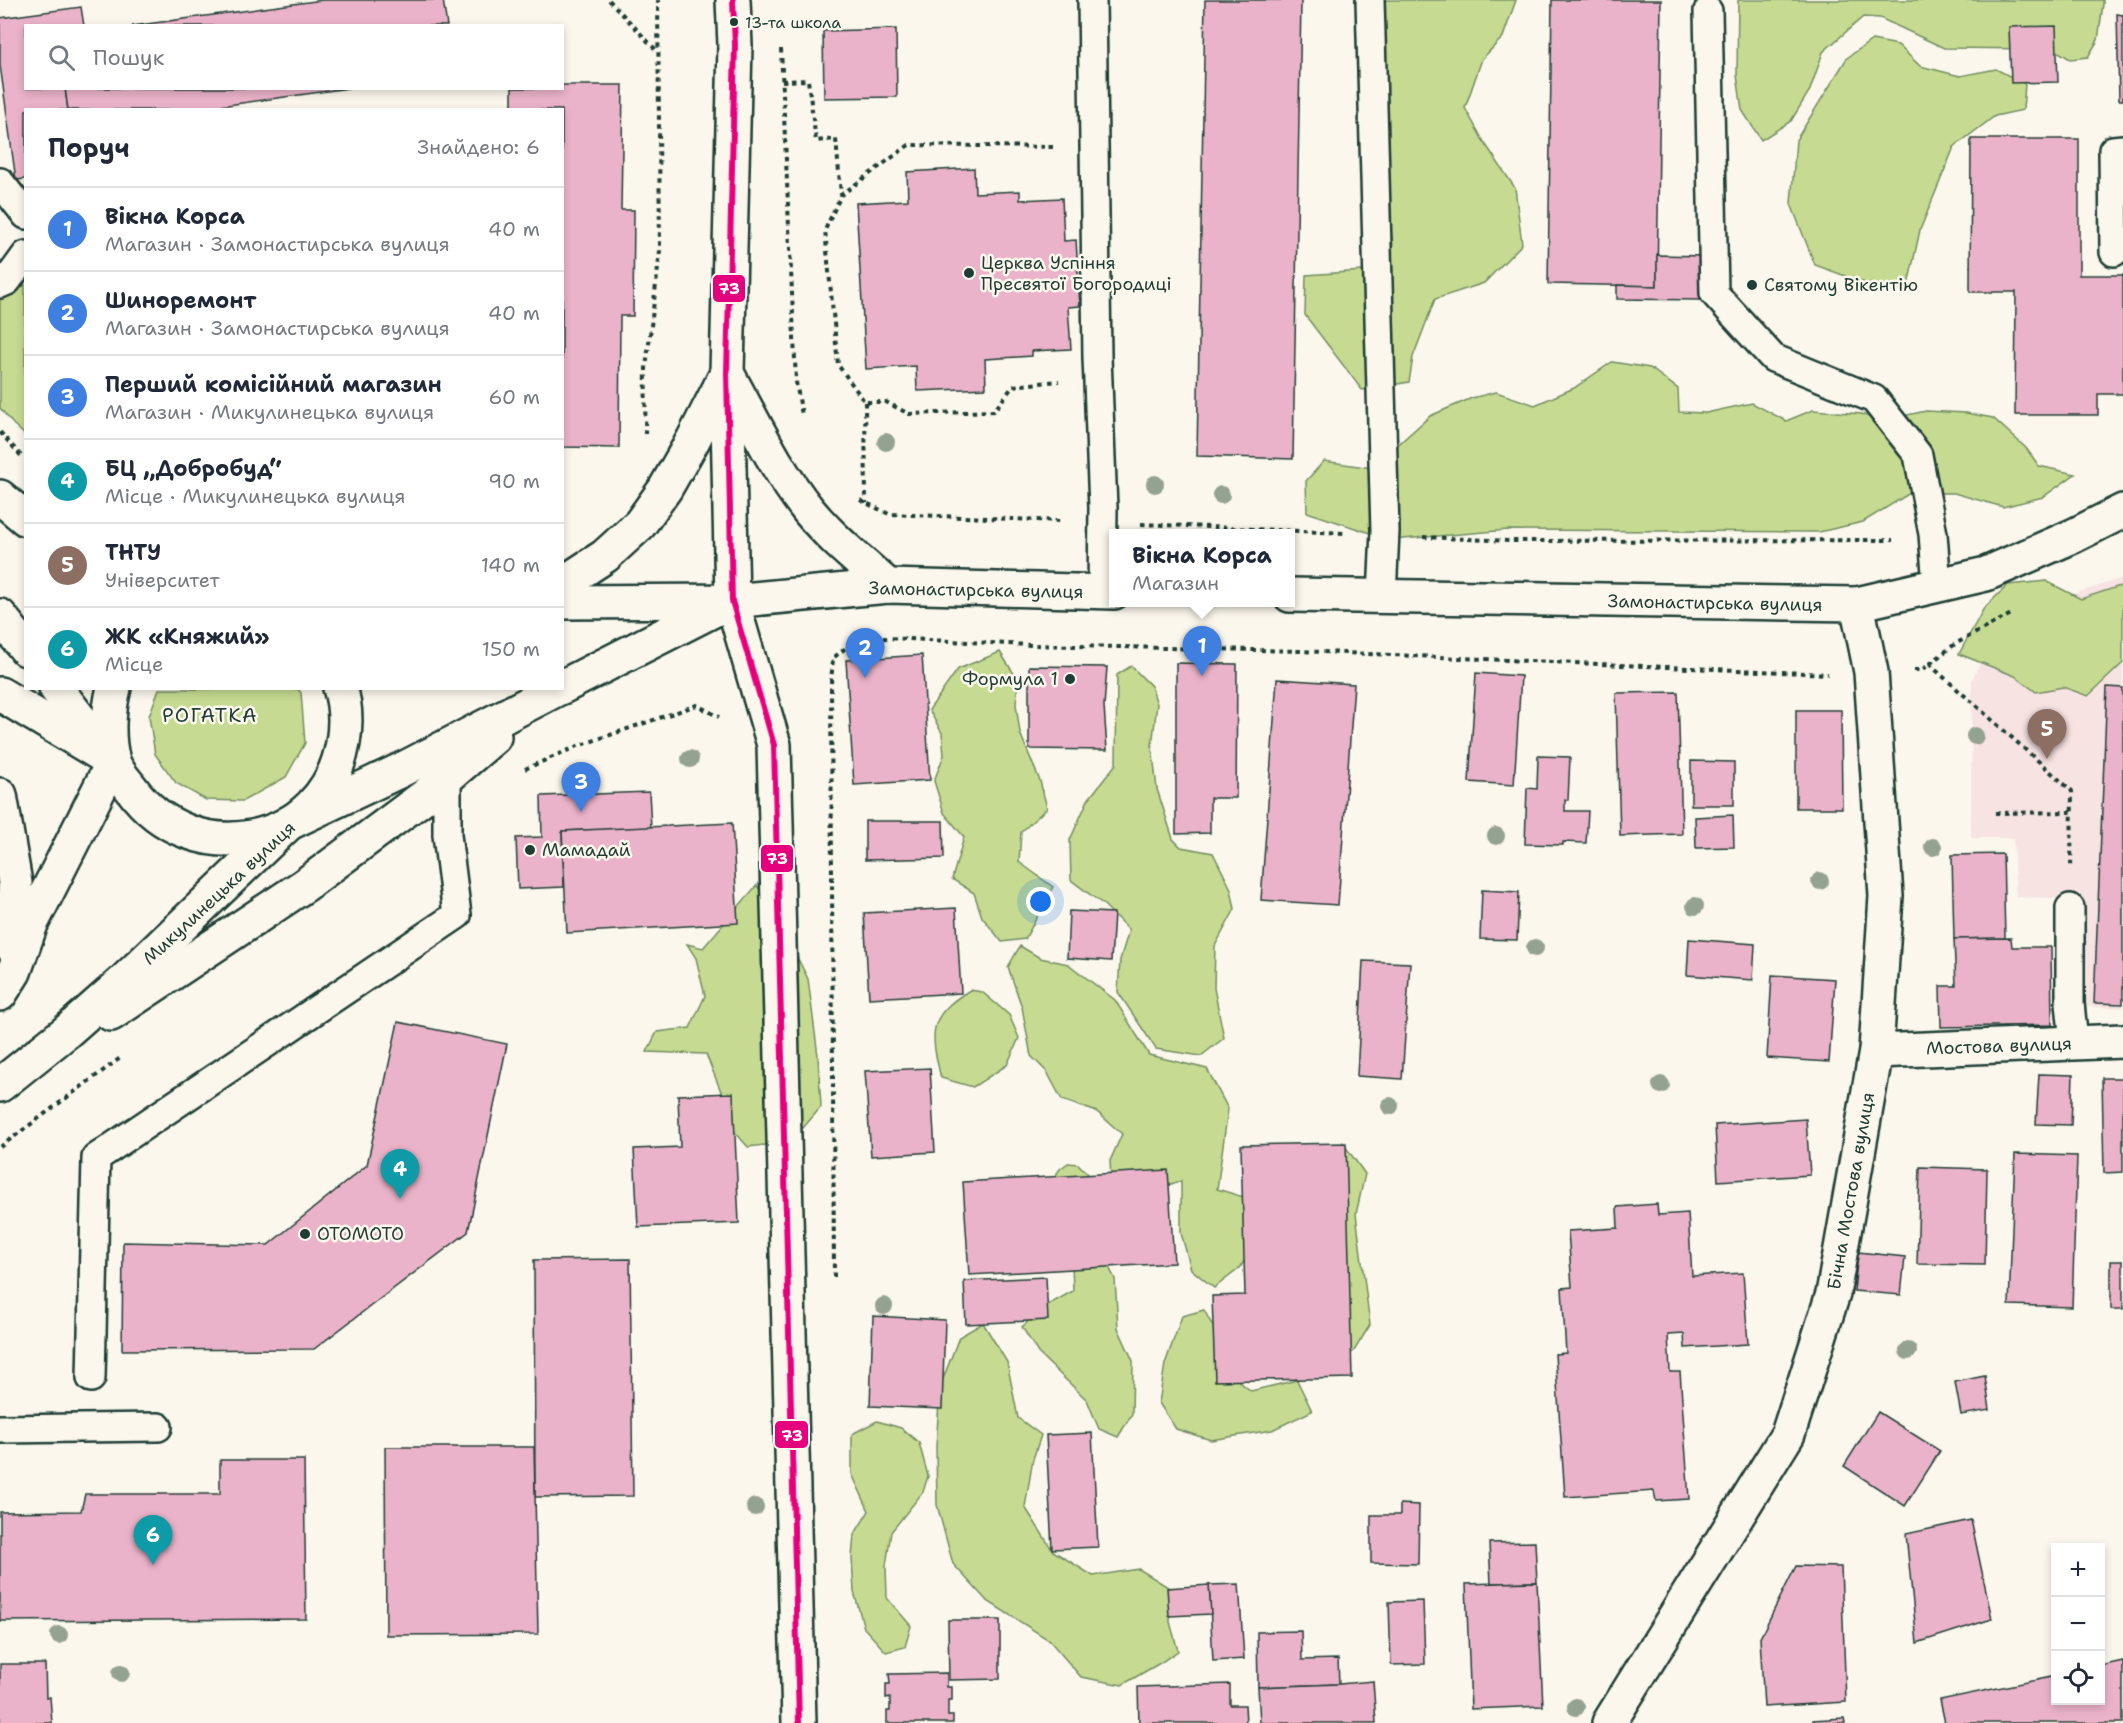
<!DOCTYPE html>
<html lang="uk">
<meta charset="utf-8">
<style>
:root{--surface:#fff;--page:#f6f6f7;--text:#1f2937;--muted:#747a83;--line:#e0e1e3;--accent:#2563eb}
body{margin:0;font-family:"Shantell Sans",sans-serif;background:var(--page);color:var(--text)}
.controls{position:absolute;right:18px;bottom:18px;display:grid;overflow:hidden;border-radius:0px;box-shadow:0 3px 9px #0003}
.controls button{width:54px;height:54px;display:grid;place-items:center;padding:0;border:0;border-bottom:2px solid var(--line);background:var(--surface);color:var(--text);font:30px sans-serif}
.you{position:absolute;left:1041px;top:902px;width:21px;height:21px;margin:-15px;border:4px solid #fff;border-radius:50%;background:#1a73e8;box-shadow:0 0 0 9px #1a73e833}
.badge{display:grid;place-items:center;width:39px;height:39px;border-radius:50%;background:var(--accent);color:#fff;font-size:20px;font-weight:700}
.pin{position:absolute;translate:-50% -50px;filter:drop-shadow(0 2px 3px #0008)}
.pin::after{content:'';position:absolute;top:32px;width:21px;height:18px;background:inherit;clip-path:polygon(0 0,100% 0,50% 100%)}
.popup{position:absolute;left:1109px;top:529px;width:186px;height:78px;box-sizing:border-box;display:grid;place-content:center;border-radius:0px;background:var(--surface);filter:drop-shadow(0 2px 4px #0005);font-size:20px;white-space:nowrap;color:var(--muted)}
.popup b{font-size:22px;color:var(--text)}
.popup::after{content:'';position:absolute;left:50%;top:100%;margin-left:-12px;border:12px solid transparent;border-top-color:var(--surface)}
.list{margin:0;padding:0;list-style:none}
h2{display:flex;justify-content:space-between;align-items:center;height:78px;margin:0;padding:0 24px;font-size:26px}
h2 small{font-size:20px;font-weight:400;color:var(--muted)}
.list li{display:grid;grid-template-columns:39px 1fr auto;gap:18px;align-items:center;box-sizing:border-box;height:84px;padding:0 24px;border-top:2px solid var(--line)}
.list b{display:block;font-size:22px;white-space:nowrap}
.list p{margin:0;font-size:20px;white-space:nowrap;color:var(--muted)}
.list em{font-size:20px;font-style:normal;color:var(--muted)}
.icon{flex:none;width:33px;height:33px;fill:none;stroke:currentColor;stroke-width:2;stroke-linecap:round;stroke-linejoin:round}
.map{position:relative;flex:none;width:2123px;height:1723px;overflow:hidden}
.search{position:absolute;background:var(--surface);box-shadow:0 3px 9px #0003;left:24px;top:24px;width:540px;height:66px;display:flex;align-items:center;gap:15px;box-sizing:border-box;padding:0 21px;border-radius:0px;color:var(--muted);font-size:22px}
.panel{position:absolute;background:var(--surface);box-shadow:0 3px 9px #0003;left:24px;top:108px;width:540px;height:582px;border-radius:0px}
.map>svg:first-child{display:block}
</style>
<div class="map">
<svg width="2123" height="1723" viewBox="0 0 2123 1723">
<rect width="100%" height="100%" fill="#fbf7ec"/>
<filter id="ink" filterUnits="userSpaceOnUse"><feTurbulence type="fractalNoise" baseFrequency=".0167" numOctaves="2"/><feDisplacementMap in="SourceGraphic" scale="12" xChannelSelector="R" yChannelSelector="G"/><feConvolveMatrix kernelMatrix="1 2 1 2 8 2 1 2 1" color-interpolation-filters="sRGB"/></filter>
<g filter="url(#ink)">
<polygon fill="#f6e3e2" points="2123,578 2123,1008 2056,1005 2056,898 2016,897 2013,838 1971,838 1972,680 1993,637 2046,603"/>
<g fill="#c6db91" stroke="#728c62" stroke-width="1.5">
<polygon points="1379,0 1516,0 1503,37 1482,59 1465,108 1484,142 1515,188 1522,244 1484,283 1435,299 1413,357 1409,382 1362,390 1305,315 1306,275 1377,270 1393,245 1389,214"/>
<polygon points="1738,0 2103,0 2103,4 2098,40 2088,57 2070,59 2054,49 1944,48 1880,18 1863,17 1823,52 1810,90 1791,121 1761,140 1742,110 1737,75"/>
<polygon points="1872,40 1898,45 1920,66 1960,76 1996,69 2025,84 2023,110 1995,116 1954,147 1920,230 1907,290 1865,283 1815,265 1791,204 1796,140 1847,58"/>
<polygon points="0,260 23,286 25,285 25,435 13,424 0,408"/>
<polygon points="1612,362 1650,368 1678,389 1679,412 1706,413 1752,403 1786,421 1813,410 1862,414 1879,421 1926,411 1966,413 1993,418 2026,448 2039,466 2075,474 2043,497 2003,507 1954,493 1910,493 1863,522 1819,532 1508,530 1391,540 1307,512 1306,481 1324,461 1372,468 1430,416 1472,398 1496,392 1535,405 1574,388"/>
<polygon points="2046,581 2081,599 2123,585 2123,663 2088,696 2063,687 2036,692 2015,676 1959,654 1984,608 2008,585"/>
<polygon points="1000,652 1018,680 1016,704 1020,733 1040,781 1047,808 1021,832 1019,862 1053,887 1025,939 1002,942 982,917 974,893 952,879 964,837 944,813 934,781 944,755 942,733 929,710 958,669"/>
<polygon points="1131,666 1151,686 1157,704 1152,746 1157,789 1173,839 1181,847 1213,853 1231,889 1235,909 1215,946 1214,988 1224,1038 1201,1056 1156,1049 1118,992 1120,960 1129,930 1104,905 1071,880 1070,840 1088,800 1116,764 1117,675"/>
<polygon points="159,689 298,689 301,693 305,743 286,777 243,801 206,800 176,783 155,754 149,716"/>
<polygon points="757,885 785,933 808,979 818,1056 821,1107 791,1142 748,1147 733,1130 722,1094 706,1054 647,1052 657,1032 690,1028 705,996 696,958 687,944 703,948"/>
<polygon points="1020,946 1040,958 1068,964 1115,1000 1149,1055 1207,1069 1228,1109 1217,1189 1250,1199 1257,1238 1240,1268 1214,1288 1191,1269 1181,1233 1181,1181 1151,1190 1112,1195 1110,1161 1122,1134 1097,1112 1062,1100 1047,1072 1031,1056 1022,1007 1008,967"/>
<path d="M970,990L982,992L1009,1015L1019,1038L1007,1065L973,1087L941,1078C930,1033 927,1016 970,990Z"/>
<polygon points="1343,1143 1365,1174 1356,1214 1370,1325 1354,1351 1330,1371"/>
<polygon points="1068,1163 1078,1164 1099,1185 1096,1242 1115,1279 1118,1328 1133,1361 1132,1414 1118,1437 1099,1429 1087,1400 1038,1353 1022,1327 1044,1307 1073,1291 1072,1262 1026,1216 1060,1169"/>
<polygon points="1204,1310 1222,1343 1230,1374 1251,1391 1297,1380 1312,1411 1272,1430 1211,1440 1176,1429 1159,1403 1165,1364 1182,1316"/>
<polygon points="983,1323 1007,1362 1018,1418 1041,1435 1033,1459 1025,1507 1053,1551 1093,1576 1139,1569 1171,1589 1170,1622 1178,1651 1160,1663 1122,1685 1081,1677 1049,1640 986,1600 953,1564 937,1505 936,1447 940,1387 959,1337"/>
<polygon points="877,1421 901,1428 919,1443 928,1476 923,1492 891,1532 886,1566 887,1598 911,1626 905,1647 886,1652 864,1628 854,1592 852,1558 854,1535 869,1511 852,1474 852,1434"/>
</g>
<g fill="#ebb3c9" stroke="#1f3d34" stroke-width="1.5">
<polygon points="323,0 443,0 447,26 132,26"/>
<polygon points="1205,0 1301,0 1293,459 1197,456"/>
<polygon points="1552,0 1661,0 1657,286 1548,284"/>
<polygon points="81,7 84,26 26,26 26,88 65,88 68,110 26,110 26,179 16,180 0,65 0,18"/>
<polygon points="2117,14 2123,15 2123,100 2119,100"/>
<polygon points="2056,26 2058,82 2011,83 2009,27"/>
<polygon points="896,29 897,97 824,98 823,31"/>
<polygon points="562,85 623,85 621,210 634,210 633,316 620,316 619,448 562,447 562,110 512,110 512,88 562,88"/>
<polygon points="65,88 349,88 192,110 68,110"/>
<polygon points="1971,139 2079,139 2079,275 2123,275 2123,394 2098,394 2098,415 2015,415 2016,292 1970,292"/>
<polygon points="974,168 975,193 1020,191 1020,200 1062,198 1064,241 1076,240 1080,306 1068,307 1071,349 1032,351 1032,356 985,359 986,388 917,391 916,366 866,369 856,203 908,200 907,172"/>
<polygon points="1657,255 1703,256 1703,300 1617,299 1617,285 1657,286"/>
<polygon points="922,655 930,780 854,785 846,660"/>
<polygon points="1176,663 1237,664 1236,798 1210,798 1210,833 1176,834"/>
<polygon points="1029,666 1107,667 1104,706 1107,750 1029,749"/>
<polygon points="1476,673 1521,676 1514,785 1469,782"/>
<polygon points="1277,679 1354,684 1338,905 1261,900"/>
<polygon points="2107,687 2123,688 2123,1004 2094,1003"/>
<polygon points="1678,692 1682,834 1620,836 1616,693"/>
<polygon points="1796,710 1841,710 1842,808 1796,808"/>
<polygon points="1538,756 1570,757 1568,800 1565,800 1565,811 1588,811 1586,843 1563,842 1563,845 1525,844 1527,788 1537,789"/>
<polygon points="1691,761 1734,762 1734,805 1691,805"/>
<polygon points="649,792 651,828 562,831 564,887 518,889 516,838 542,837 541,796"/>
<polygon points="1733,815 1734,847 1696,848 1695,817"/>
<polygon points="865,821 943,821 944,858 865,860"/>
<polygon points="732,823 738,923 567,933 562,831"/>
<polygon points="2003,854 2005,938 1954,939 1952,855"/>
<polygon points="1482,890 1519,892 1517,940 1480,939"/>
<polygon points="956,908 961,993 869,998 864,913"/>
<polygon points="1069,911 1114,913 1111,961 1067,958"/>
<polygon points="2011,938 2012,947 2051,947 2052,1025 1941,1027 1940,986 1956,986 1954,939"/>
<polygon points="1689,939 1755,944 1753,980 1687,975"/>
<polygon points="1363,961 1410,963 1402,1079 1357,1076"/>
<polygon points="1772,975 1835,979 1829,1062 1767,1058"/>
<polygon points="398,1022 507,1044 468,1232 314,1349 122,1350 123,1242 268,1245 367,1165"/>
<polygon points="930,1068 935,1152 871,1156 865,1071"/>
<polygon points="2039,1074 2073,1075 2071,1125 2036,1124"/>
<polygon points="2102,1078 2123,1078 2123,1172 2104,1173"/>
<polygon points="733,1093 739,1223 638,1227 634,1149 680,1147 678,1095"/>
<polygon points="1806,1119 1810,1175 1718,1181 1715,1125"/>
<polygon points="1346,1143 1352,1378 1215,1381 1212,1296 1245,1295 1241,1145"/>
<polygon points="2015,1154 2077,1156 2072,1307 2009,1305"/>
<polygon points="1920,1167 1987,1169 1985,1265 1917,1264"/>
<polygon points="1168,1170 1174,1263 969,1275 963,1182"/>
<polygon points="1657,1204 1658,1215 1688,1213 1692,1276 1743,1273 1748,1344 1685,1348 1684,1334 1668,1335 1670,1372 1680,1372 1689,1499 1656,1501 1654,1491 1565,1497 1555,1354 1566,1353 1562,1288 1572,1287 1568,1231 1618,1228 1617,1207"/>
<polygon points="1858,1252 1905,1257 1901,1295 1854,1291"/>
<polygon points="630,1259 633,1496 535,1497 534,1260"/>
<rect x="2111" y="1261" width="12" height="48"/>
<polygon points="1046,1277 1048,1320 966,1324 964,1281"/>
<polygon points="873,1316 945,1320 942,1409 870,1406"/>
<polygon points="1985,1376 1990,1410 1961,1415 1955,1382"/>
<polygon points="1878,1412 1940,1451 1905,1506 1844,1466"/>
<polygon points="1092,1433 1098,1547 1052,1549 1046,1435"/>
<polygon points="385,1447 534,1447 538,1634 386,1635"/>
<polygon points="220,1460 304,1460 306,1619 0,1621 0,1512 81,1511 85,1494 220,1494"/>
<polygon points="1400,1504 1419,1505 1418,1564 1371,1563 1371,1515 1400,1515"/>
<polygon points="1971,1520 1992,1619 1917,1643 1906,1534"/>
<polygon points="1535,1542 1537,1582 1491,1583 1489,1543"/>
<polygon points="1796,1566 1841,1567 1846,1702 1764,1707 1760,1638"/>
<polygon points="1537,1582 1543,1706 1471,1709 1466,1584"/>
<polygon points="1239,1584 1244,1659 1213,1661 1209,1585"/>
<polygon points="1209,1585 1211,1614 1169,1616 1167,1588"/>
<polygon points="1423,1601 1425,1664 1391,1665 1389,1602"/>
<polygon points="948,1620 1000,1620 1000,1679 949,1680"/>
<polygon points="1301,1631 1302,1660 1338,1659 1339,1684 1258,1687 1257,1632"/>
<polygon points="2123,1661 2123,1723 1945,1723 1940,1700 2056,1676 2056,1700 2100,1700 2100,1666"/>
<polygon points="0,1664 45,1664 46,1698 50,1697 52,1723 0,1723"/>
<polygon points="947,1673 947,1687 952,1687 952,1700 948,1700 948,1716 953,1716 953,1723 887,1723 887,1711 890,1711 890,1697 886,1698 886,1684 890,1684 889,1674"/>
<polygon points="1373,1681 1376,1723 1260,1723 1258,1687 1339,1684"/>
<polygon points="1230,1684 1230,1705 1245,1705 1246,1723 1139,1723 1138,1687"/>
<polygon points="1844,1718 1845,1723 1813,1723 1813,1720"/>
</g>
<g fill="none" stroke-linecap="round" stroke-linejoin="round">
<g stroke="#1f3d34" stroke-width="32">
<g id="service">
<polyline points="1092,0 1097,357 1103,508 1102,592"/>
<polyline points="1370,0 1385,531 1382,597"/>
<polyline points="1708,11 1714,293 1773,358 1874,399 1918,455 1933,534 1937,586"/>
<polyline points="0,182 26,215"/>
<polyline points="2114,252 2113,150 2123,149"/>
<polyline points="0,284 7,281 26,255"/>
<polyline points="2070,908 2070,1003 2074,1043"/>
<polyline points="91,1378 96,1158 457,915 447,835 447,777"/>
<polyline points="0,1429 158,1427"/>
</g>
</g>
<g stroke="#1f3d34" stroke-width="38">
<g id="minor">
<polyline points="732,601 774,745 799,1723"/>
<polyline points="0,694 112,761"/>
<polyline points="1876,1051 2123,1041"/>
<polyline points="1609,1723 1788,1434 1833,1294 1876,1051 1886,896 1871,672 1857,604"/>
</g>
</g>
<g stroke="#1f3d34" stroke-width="38">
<g id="secondary">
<path d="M729,377C754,422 776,470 809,511C832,539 861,562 888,586"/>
<polyline points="0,497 26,519"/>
<polyline points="562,584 605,556 640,524 665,489 693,440 725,377"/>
<polyline points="1290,595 1857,604 1986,574 2073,536 2123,511"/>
<polyline points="732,601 727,373 735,45 733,0"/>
<polyline points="562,602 732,601 888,586 1114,592"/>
<polyline points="0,616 26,649"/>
<polyline points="562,687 725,604"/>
<polyline points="56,688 113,762"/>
<path d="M114,688C108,711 107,739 113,761C116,771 125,780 131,788C192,873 325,848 343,743C346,725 346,706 340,688"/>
<polyline points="0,795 15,883 14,949"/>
<polyline points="0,994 14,972 31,924 113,762"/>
<polyline points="111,1014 305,885 425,796 494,737"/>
<polyline points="0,1085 65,1033 125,980 289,823 401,770 559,688"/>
</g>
</g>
<g stroke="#1f3d34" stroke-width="4" stroke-dasharray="4.5 4.5" stroke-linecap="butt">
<polyline points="609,0 658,52"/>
<polyline points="781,49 796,382 802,415"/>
<polyline points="782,81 808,80 816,141 836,139 841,195"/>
<polyline points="1053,147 909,145 841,195 825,230 838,365 865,402 886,402 909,414 994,411 1013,386 1059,381"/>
<polyline points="865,402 866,503"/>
<polyline points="0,432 23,458"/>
<polyline points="645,434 646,368 660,251 658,0"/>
<polyline points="860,500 889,514 1062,521"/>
<polyline points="1141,524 1344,533"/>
<polyline points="1423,537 1511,541 1893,540"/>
<polyline points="1929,664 2072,791 2071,869"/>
<polyline points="1914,670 1922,670 1955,644 2013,613"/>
<polyline points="525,769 578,746 697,705 719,717"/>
<polyline points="1995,813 2072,812"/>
<polyline points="0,1147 123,1056"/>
<polyline points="834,1277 831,683 833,658 856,640 888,638 1030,645 1300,651 1828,674"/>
</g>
<use href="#service" stroke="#fbf7ec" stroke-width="27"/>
<use href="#minor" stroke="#fbf7ec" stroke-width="33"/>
<use href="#secondary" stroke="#fbf7ec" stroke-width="33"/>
<g stroke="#fbf7ec" stroke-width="10">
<polyline id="bus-1" points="733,0 735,45 727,373 732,601 774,745 799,1723"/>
</g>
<use href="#bus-1" stroke="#e5007d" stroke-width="6"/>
</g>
<g fill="#94a291">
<circle cx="886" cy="442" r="9"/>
<circle cx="1155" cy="484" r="9"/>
<circle cx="1221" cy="495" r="9"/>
<circle cx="1975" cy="736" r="9"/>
<circle cx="690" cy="759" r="9"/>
<circle cx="1496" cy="836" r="9"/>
<circle cx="1933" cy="847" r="9"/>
<circle cx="1820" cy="881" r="9"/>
<circle cx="1695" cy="906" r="9"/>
<circle cx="1535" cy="948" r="9"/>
<circle cx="1661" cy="1085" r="9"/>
<circle cx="1390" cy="1106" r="9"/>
<circle cx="884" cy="1306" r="9"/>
<circle cx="1908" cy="1351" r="9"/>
<circle cx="755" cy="1507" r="9"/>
<circle cx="59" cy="1635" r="9"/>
<circle cx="121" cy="1673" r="9"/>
<circle cx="1576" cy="1707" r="9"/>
</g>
</g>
<g fill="#1f3d34" stroke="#fbf7ec" stroke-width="2">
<circle cx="734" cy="22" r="5"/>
<circle cx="969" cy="273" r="6"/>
<circle cx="1752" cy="285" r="6"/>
<circle cx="1070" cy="679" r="6"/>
<circle cx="530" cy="850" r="6"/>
<circle cx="305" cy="1234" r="6"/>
</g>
<g text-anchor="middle" stroke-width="5" stroke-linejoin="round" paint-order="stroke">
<g font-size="16" fill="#1f3d34" stroke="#fbf7ec" text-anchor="start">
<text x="745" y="28">13-та школа</text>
</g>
<g font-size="18" fill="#1f3d34" stroke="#fbf7ec" text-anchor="start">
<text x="981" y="269">Церква Успіння<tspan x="981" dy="21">Пресвятої Богородиці</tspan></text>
<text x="1764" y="291">Святому Вікентію</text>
<text x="1058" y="685" text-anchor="end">Формула 1</text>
<text x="542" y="856">Мамадай</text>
<text x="317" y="1240">ОТОМОТО</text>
</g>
<g font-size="18" fill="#1f3d34" stroke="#fbf7ec">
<text transform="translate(976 590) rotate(1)" y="6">Замонастирська вулиця</text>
<text transform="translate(1715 603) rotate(1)" y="6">Замонастирська вулиця</text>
<text transform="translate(219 893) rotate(-43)" y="6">Микулинецька вулиця</text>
<text transform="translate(1999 1046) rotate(-2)" y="6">Мостова вулиця</text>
<text transform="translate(1851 1191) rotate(-80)" y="6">Бічна Мостова вулиця</text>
</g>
<g font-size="20" letter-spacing="1.5" fill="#1f3d34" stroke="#fbf7ec">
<text x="210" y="722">РОГАТКА</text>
</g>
</g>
<g stroke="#fbf7ec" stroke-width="2">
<rect x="712" y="274" width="34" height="29" rx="6" fill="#e5007d"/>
<rect x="760" y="844" width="34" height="29" rx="6" fill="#e5007d"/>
<rect x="774" y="1420" width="35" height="29" rx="6" fill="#e5007d"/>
</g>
<g font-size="16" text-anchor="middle" font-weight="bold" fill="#fff">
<text x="729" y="294">73</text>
<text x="777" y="864">73</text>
<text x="792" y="1441">73</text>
</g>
</svg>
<div class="controls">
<button>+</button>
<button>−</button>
<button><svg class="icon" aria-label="locate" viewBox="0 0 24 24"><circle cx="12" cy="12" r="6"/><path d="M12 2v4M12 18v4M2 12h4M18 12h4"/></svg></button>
</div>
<div class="you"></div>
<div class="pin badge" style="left:1202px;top:676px;background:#3f7fe0">1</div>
<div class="popup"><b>Вікна Корса</b>Магазин</div>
<div class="pin badge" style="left:865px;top:678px;background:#3f7fe0">2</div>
<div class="pin badge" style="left:581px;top:812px;background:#3f7fe0">3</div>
<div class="pin badge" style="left:400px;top:1199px;background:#0f9aa8">4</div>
<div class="pin badge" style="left:2047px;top:759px;background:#8d6e63">5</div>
<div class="pin badge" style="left:153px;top:1565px;background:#0f9aa8">6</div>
<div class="search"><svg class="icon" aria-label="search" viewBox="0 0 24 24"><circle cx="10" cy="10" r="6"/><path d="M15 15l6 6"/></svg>Пошук</div>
<section class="panel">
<h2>Поруч<small>Знайдено: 6</small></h2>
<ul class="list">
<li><span class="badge" style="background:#3f7fe0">1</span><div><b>Вікна Корса</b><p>Магазин · Замонастирська вулиця</p></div><em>40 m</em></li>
<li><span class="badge" style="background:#3f7fe0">2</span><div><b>Шиноремонт</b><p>Магазин · Замонастирська вулиця</p></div><em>40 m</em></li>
<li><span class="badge" style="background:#3f7fe0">3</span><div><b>Перший комісійний магазин</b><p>Магазин · Микулинецька вулиця</p></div><em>60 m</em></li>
<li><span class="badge" style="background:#0f9aa8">4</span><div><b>БЦ „Добробуд“</b><p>Місце · Микулинецька вулиця</p></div><em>90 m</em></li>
<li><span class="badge" style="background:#8d6e63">5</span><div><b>ТНТУ</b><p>Університет</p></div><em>140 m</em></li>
<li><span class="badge" style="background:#0f9aa8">6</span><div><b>ЖК «Княжий»</b><p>Місце</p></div><em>150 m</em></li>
</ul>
</section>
</div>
